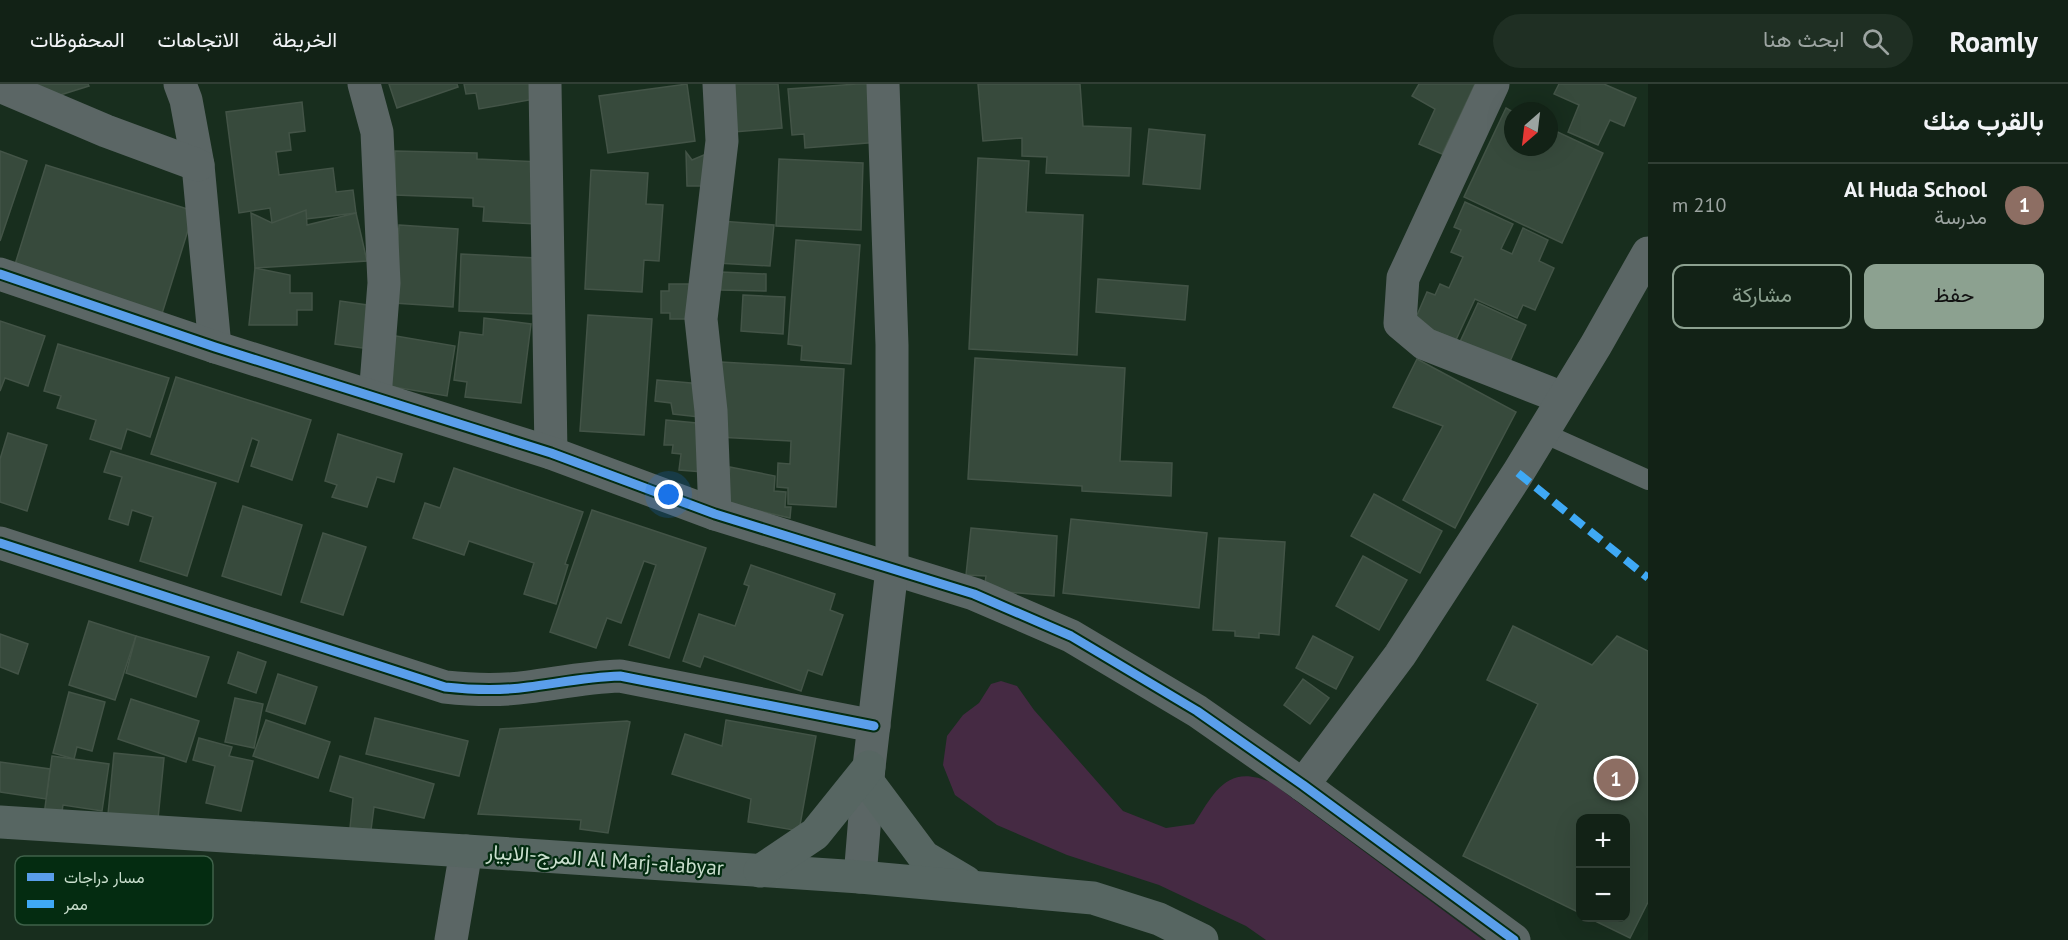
<!DOCTYPE html>
<html lang="ar">
<meta charset="utf-8">
<style>
:root{--surface:#122216;--page:#1f2f23;--text:#f1f3f6;--muted:#9ca4a1;--line:#313f35;--accent:#8ca190}
body{margin:0;font-family:"PT Sans",Vazirmatn,sans-serif;background:var(--page);color:var(--text);direction:rtl}
.controls{position:absolute;right:18px;bottom:18px;display:grid;overflow:hidden;border-radius:12px;box-shadow:0 6px 24px #0002}
.controls button{width:54px;height:54px;display:grid;place-items:center;padding:0;border:0;border-bottom:2px solid var(--line);background:var(--surface);color:var(--text);font:30px sans-serif}
.compass{position:absolute;left:1504px;top:18px;width:54px;height:54px;border-radius:50%;background:var(--surface);box-shadow:0 6px 24px #0002;rotate:208deg}
.you{position:absolute;left:669px;top:411px;width:21px;height:21px;margin:-15px;border:4px solid #fff;border-radius:50%;background:#1a73e8;box-shadow:0 0 0 9px #1a73e833}
.badge{display:grid;place-items:center;width:39px;height:39px;border-radius:50%;background:var(--accent);color:#fff;font-size:20px;font-weight:700}
.pin{position:absolute;translate:-50% -50%;border:3px solid #fff;box-shadow:0 2px 6px #0006}
.list{margin:0;padding:0;list-style:none}
h2{display:flex;justify-content:space-between;align-items:center;height:78px;margin:0;padding:0 24px;font-size:26px}
h2 small{font-size:20px;font-weight:400;color:var(--muted)}
.list li{display:grid;grid-template-columns:39px 1fr auto;gap:18px;align-items:center;box-sizing:border-box;height:84px;padding:0 24px;border-top:2px solid var(--line)}
.list b{display:block;font-size:22px;white-space:nowrap}
.list p{margin:0;font-size:20px;white-space:nowrap;color:var(--muted)}
.list em{font-size:20px;font-style:normal;color:var(--muted)}
.actions{display:flex;gap:12px;padding:18px 24px}
.actions a{flex:1;padding:14px 0;border:2px solid var(--accent);border-radius:12px;text-align:center;font-size:21px;color:var(--accent)}
.actions .main{background:var(--accent);color:#111}
.icon{flex:none;width:33px;height:33px;fill:none;stroke:currentColor;stroke-width:2;stroke-linecap:round;stroke-linejoin:round}
.map{position:relative;flex:none;width:1648px;height:856px;overflow:hidden;direction:ltr}
header{display:flex;align-items:center;gap:36px;box-sizing:border-box;height:84px;padding:0 30px;background:var(--surface);border-bottom:2px solid var(--line)}
header strong{font-size:28px}
nav{display:flex;gap:33px;margin-inline-start:auto;font-size:21px}
.search{width:420px;height:54px;background:var(--page);display:flex;align-items:center;gap:15px;box-sizing:border-box;padding:0 21px;border-radius:33px;color:var(--muted);font-size:22px}
main{display:flex}
aside{flex:1;background:var(--surface)}
.map>svg:first-child{display:block}
</style>
<header>
<strong>Roamly</strong>
<div class="search"><svg class="icon" aria-label="search" viewBox="0 0 24 24"><circle cx="10" cy="10" r="6"/><path d="M15 15l6 6"/></svg>ابحث هنا</div>
<nav><a>الخريطة</a><a>الاتجاهات</a><a>المحفوظات</a></nav>
</header>
<main>
<aside>
<h2>بالقرب منك<small></small></h2>
<ul class="list">
<li><span class="badge" style="background:#8d6e63">1</span><div><b>Al Huda School</b><p>مدرسة</p></div><em>210 m</em></li>
</ul>
<div class="actions"><a class="main">حفظ</a><a>مشاركة</a></div>
</aside>
<div class="map">
<svg width="1648" height="856" viewBox="0 0 1648 856">
<rect width="100%" height="100%" fill="#182e1e"/>
<path fill="#452a43" d="M1001,597L1017,602L1034,626L1123,727L1166,744L1194,740C1215,707 1228,679 1272,699L1483,856H1266L1246,842L1159,801L1067,771L997,741L955,711L943,681L947,652L963,631L979,619L991,600Z"/>
<g fill="#374a3c" stroke="#435447" stroke-width="1.5">
<polygon points="35,0 88,0 89,2 41,17"/>
<polygon points="389,0 457,0 458,3 397,24"/>
<polygon points="464,0 532,0 535,15 479,25 476,9 466,10"/>
<polygon points="687,0 695,57 608,69 599,12"/>
<polygon points="730,0 778,0 782,44 734,48"/>
<polygon points="857,0 876,0 880,58 805,64 804,50 792,51 788,5"/>
<polygon points="978,0 1080,0 1083,42 1131,44 1129,92 1046,89 1047,73 1022,72 1022,54 983,57"/>
<polygon points="1419,0 1475,0 1442,70 1419,60 1435,25 1412,12"/>
<polygon points="1559,0 1604,0 1636,14 1624,42 1610,36 1598,61 1568,48 1579,21 1554,10"/>
<polygon points="302,18 305,47 289,49 291,66 276,68 279,91 333,84 336,108 353,106 356,129 272,139 270,124 239,129 226,28"/>
<polygon points="1506,24 1513,28 1513,63 1549,63 1549,44 1603,69 1562,159 1464,113"/>
<polygon points="1149,45 1205,51 1200,105 1143,100"/>
<polygon points="0,67 27,77 0,157"/>
<polygon points="395,67 477,69 477,75 541,78 537,140 483,137 484,123 473,122 473,114 395,111"/>
<polygon points="686,68 692,76 711,68 703,102 687,102"/>
<polygon points="978,74 1029,77 1026,128 1083,131 1077,271 969,265"/>
<polygon points="779,75 863,79 861,146 776,142"/>
<polygon points="46,81 194,127 160,236 12,190"/>
<polygon points="591,86 648,89 646,120 663,121 659,177 644,176 642,208 585,205"/>
<polygon points="1465,118 1513,140 1501,165 1512,170 1523,144 1548,156 1539,177 1554,184 1535,226 1523,221 1517,234 1475,215 1456,256 1414,238 1427,208 1435,211 1440,200 1449,204 1463,173 1451,168 1461,146 1454,143"/>
<polygon points="306,126 307,141 356,129 367,177 255,184 251,129 272,139"/>
<polygon points="720,137 774,141 770,182 717,179"/>
<polygon points="399,141 458,145 453,223 394,219"/>
<polygon points="796,156 860,161 851,280 801,276 802,262 788,260"/>
<polygon points="461,170 537,174 534,230 459,227"/>
<polygon points="255,184 290,191 290,209 312,209 312,226 297,226 297,241 249,241"/>
<polygon points="721,188 766,190 766,207 721,206"/>
<polygon points="1098,195 1188,202 1185,236 1096,228"/>
<polygon points="669,200 689,200 690,235 670,235 670,229 661,229 661,207 669,207"/>
<polygon points="743,211 785,213 783,250 741,247"/>
<polygon points="340,217 374,222 369,265 335,260"/>
<polygon points="1478,219 1526,241 1508,282 1459,260"/>
<polygon points="588,231 652,235 644,351 580,347"/>
<polygon points="484,234 531,240 521,319 465,313 467,298 454,296 460,248 483,251"/>
<polygon points="0,237 45,252 28,302 5,294 0,307"/>
<polygon points="390,251 455,262 447,312 382,301"/>
<polygon points="58,260 169,294 150,353 127,345 121,365 90,355 96,336 57,324 61,312 44,307"/>
<polygon points="975,274 1125,284 1120,377 1172,379 1171,412 1082,407 1082,402 968,395"/>
<polygon points="1417,275 1516,328 1455,444 1403,416 1443,342 1393,323"/>
<polygon points="721,278 844,285 836,423 788,420 788,404 777,403 778,379 790,380 791,357 717,353"/>
<polygon points="176,293 311,336 292,396 251,382 259,357 252,354 238,398 151,370"/>
<polygon points="657,296 702,300 699,333 673,330 671,319 655,317"/>
<polygon points="666,336 707,340 703,388 679,386 681,370 672,369 673,361 664,361"/>
<polygon points="8,349 47,361 27,427 0,418 0,375"/>
<polygon points="338,350 402,370 394,398 377,393 367,423 332,413 337,401 325,397"/>
<polygon points="111,367 216,399 187,492 140,477 153,433 132,426 128,441 109,435 122,393 104,388"/>
<polygon points="730,383 775,392 774,407 786,408 785,423 791,423 790,434 726,419"/>
<polygon points="454,384 583,428 565,480 568,481 556,520 524,510 534,479 469,457 464,471 413,454 425,419 440,424"/>
<polygon points="1374,410 1442,447 1420,489 1351,452"/>
<polygon points="243,422 302,441 281,511 222,492"/>
<polygon points="592,426 706,464 669,574 629,561 656,481 644,477 621,539 607,534 596,564 550,548"/>
<polygon points="1071,435 1207,449 1199,524 1063,509"/>
<polygon points="971,444 1057,452 1054,512 984,506 986,492 966,491"/>
<polygon points="323,449 366,463 343,531 301,518"/>
<polygon points="1219,454 1285,458 1279,551 1259,549 1259,554 1235,552 1235,547 1213,546"/>
<polygon points="1363,472 1407,496 1379,546 1336,522"/>
<polygon points="751,481 835,510 830,526 843,531 822,591 808,586 801,607 704,572 700,583 683,577 699,530 735,542 749,502 744,500"/>
<polygon points="89,537 136,552 115,616 69,601"/>
<polygon points="1513,542 1592,581 1617,552 1648,567 1648,818 1630,854 1589,834 1626,834 1626,734 1580,734 1580,829 1463,772 1538,620 1487,596"/>
<polygon points="0,550 28,560 18,590 0,583"/>
<polygon points="136,552 209,573 196,613 126,589"/>
<polygon points="1313,552 1353,573 1336,605 1296,584"/>
<polygon points="238,568 266,578 256,609 228,599"/>
<polygon points="278,590 317,603 305,640 266,627"/>
<polygon points="1303,595 1329,614 1310,640 1284,621"/>
<polygon points="69,608 105,618 92,667 77,663 74,675 53,669"/>
<polygon points="235,614 263,620 254,664 225,658"/>
<polygon points="131,615 199,637 186,678 118,655"/>
<polygon points="375,634 468,657 459,692 366,670"/>
<polygon points="266,636 330,658 318,694 253,672"/>
<polygon points="726,636 816,652 799,747 748,738 751,715 672,690 685,650 722,662"/>
<polygon points="627,637 630,638 608,749 580,745 581,736 478,730 500,645"/>
<polygon points="199,654 232,663 229,672 253,677 241,727 206,719 215,682 193,676"/>
<polygon points="114,669 164,674 158,735 108,730"/>
<polygon points="52,672 109,680 102,727 63,721 61,734 44,731"/>
<polygon points="340,672 434,700 424,734 374,723 371,746 350,744 353,714 330,707"/>
<polygon points="0,678 50,685 46,715 0,708"/>
</g>
<g fill="none" stroke-linecap="round" stroke-linejoin="round">
<polyline stroke="#5b6665" stroke-width="20" points="1541,348 1648,396"/>
<g stroke="#5b6665" stroke-width="33">
<polyline points="180,0 186,16 198,81 215,263"/>
<polyline points="364,0 377,48 384,199 375,313"/>
<polyline points="545,0 551,369"/>
<polyline points="1493,0 1403,194 1400,239 1425,260 1563,314"/>
<polyline points="0,2 106,47 198,81"/>
<polyline points="0,190 215,263 551,369 715,430 974,510 1071,552 1197,627 1303,701 1514,856"/>
<polyline points="715,430 711,327 701,235 722,57 719,0"/>
<path d="M0,459L445,603C473,606 500,607 528,603C559,599 588,593 620,592L874,642"/>
<polyline points="1303,701 1400,571 1518,389 1596,261 1648,169"/>
<polyline points="860,793 869,683 892,485 892,261 883,0"/>
<polyline points="451,856 466,767"/>
</g>
<g stroke="#576662" stroke-width="33">
<polyline points="868,698 924,773 966,798"/>
<polyline points="0,738 466,767 860,793 1093,814 1159,835 1202,856"/>
<polyline points="760,787 815,750 869,683"/>
</g>
<polyline stroke="#3fa9f5" stroke-width="8" stroke-dasharray="15 8" stroke-linecap="butt" points="1518,389 1648,494"/>
<g stroke="#042c11" stroke-width="13">
<g id="cycleway">
<polyline points="0,190 215,263 551,369 715,430 974,510 1071,552 1197,627 1303,701 1514,856"/>
<path d="M0,459L445,603C473,606 500,607 528,603C559,599 588,593 620,592L874,642"/>
</g>
</g>
<use href="#cycleway" stroke="#5a9eea" stroke-width="9"/>
</g>
<g text-anchor="middle" stroke-width="4.5" stroke-linejoin="round" paint-order="stroke">
<g font-size="21" fill="#cadfce" stroke="#042c11">
<text transform="translate(605 776) rotate(4)" y="7">المرج-الابيار Al Marj-alabyar</text>
</g>
</g>
<rect x="15" y="772" width="198" height="69" rx="9" fill="#042c11" stroke="#3f624a" stroke-width="1.5"/>
<rect x="27" y="789" width="27" height="8" fill="#5a9eea"/>
<rect x="27" y="816" width="27" height="8" fill="#3fa9f5"/>
<g font-size="16" fill="#cadfce">
<text x="64" y="799">مسار دراجات</text>
<text x="64" y="826">ممر</text>
</g>
</svg>
<div class="controls">
<button>+</button>
<button>−</button>
</div>
<svg class="compass" viewBox="-18 -18 36 36"><path d="M0-13l5 13h-10z" fill="#e53935"/><path d="M0 13l5-13h-10z" fill="#9ca4a1"/></svg>
<div class="you"></div>
<div class="pin badge" style="left:1616px;top:694px;background:#8d6e63">1</div>
</div>
</main>
